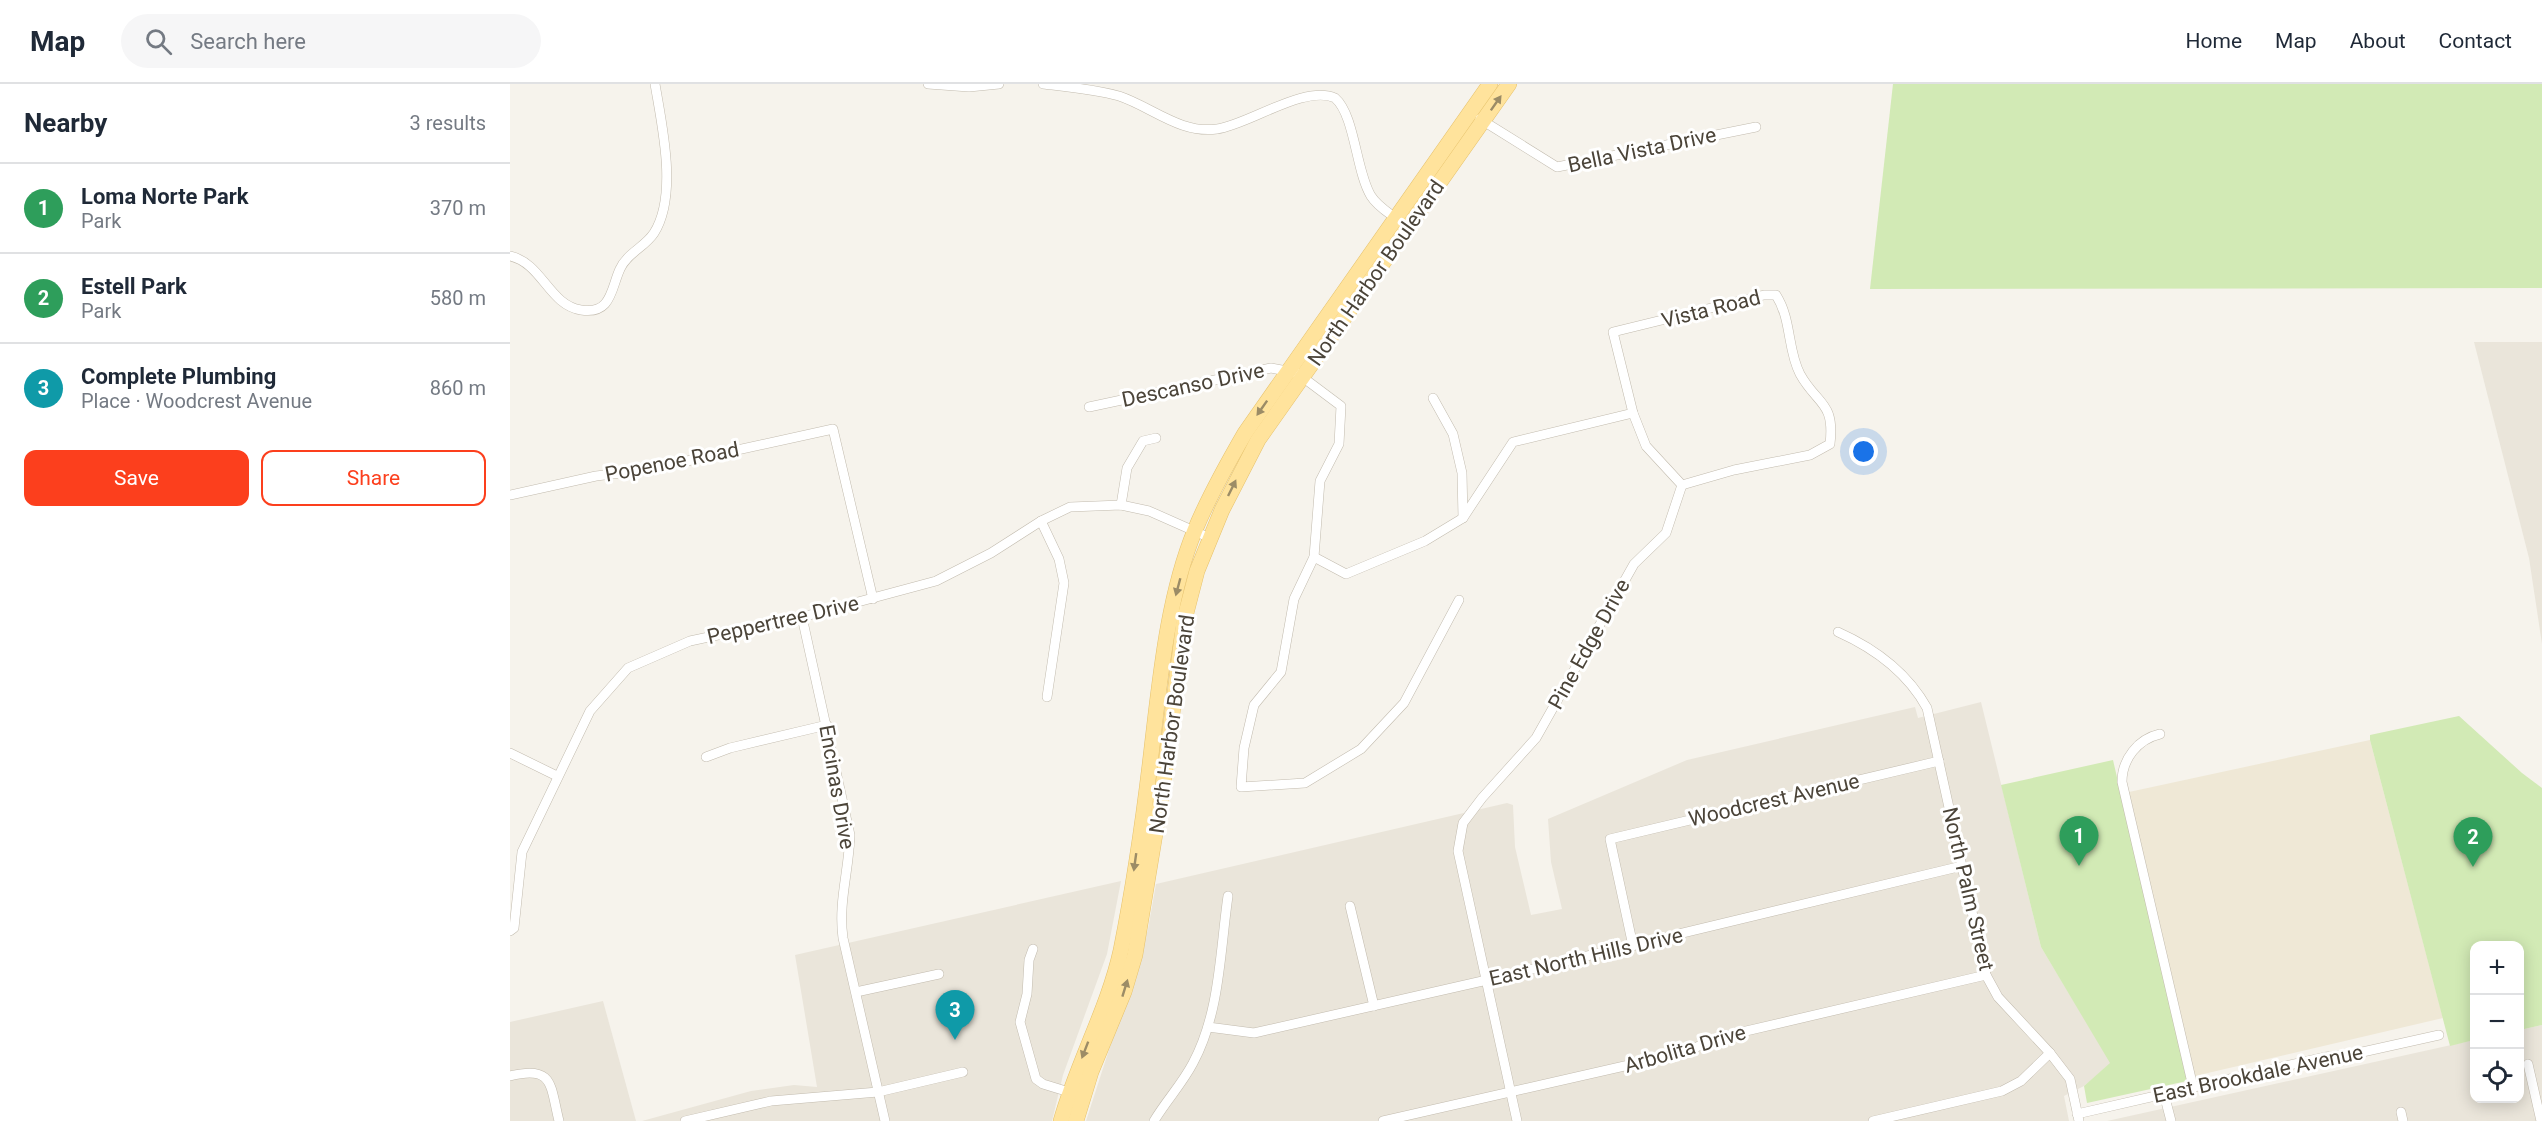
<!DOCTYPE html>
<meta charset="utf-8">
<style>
:root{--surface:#fff;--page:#f6f6f7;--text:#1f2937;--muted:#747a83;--line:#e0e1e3;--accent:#fc3f1d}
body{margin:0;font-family:Roboto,sans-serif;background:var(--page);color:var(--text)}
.controls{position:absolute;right:18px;bottom:18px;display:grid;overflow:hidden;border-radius:12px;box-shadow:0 3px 15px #0003}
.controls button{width:54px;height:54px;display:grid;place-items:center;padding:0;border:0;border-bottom:2px solid var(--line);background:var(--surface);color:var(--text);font:30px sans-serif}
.you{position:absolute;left:1354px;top:368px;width:21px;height:21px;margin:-15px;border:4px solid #fff;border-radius:50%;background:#1a73e8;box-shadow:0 0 0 9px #1a73e833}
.badge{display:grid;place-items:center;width:39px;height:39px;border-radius:50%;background:var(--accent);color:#fff;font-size:20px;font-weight:700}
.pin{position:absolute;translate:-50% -50px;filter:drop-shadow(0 2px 3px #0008)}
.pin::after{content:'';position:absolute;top:32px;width:21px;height:18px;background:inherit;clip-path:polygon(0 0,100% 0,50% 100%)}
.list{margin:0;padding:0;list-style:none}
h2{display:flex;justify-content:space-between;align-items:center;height:78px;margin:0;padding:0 24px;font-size:26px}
h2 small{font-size:20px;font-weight:400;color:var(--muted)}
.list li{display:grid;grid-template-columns:39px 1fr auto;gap:18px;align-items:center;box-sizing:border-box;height:90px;padding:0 24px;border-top:2px solid var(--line)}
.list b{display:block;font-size:22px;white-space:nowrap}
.list p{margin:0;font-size:20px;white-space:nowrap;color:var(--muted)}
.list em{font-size:20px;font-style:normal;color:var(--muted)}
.actions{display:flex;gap:12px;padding:18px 24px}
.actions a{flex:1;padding:14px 0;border:2px solid var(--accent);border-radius:12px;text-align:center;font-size:21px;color:var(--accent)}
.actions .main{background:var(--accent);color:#fff}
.icon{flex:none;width:33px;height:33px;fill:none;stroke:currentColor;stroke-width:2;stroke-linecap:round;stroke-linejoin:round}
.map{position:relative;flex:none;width:2032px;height:1037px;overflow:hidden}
header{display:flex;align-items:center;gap:36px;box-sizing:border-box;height:84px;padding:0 30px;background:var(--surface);border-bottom:2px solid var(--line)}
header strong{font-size:28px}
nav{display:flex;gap:33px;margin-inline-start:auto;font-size:21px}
.search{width:420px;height:54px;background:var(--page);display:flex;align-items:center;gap:15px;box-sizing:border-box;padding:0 21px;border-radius:33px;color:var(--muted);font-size:22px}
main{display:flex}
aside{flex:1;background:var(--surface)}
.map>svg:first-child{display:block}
</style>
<header>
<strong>Map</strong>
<div class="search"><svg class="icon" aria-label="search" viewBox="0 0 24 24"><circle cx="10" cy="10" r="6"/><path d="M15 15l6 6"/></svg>Search here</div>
<nav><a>Home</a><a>Map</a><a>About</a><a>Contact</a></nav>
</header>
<main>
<aside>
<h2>Nearby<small>3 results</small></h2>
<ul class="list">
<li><span class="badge" style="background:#2e9e5b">1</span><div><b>Loma Norte Park</b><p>Park</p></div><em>370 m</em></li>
<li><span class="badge" style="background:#2e9e5b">2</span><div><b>Estell Park</b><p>Park</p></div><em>580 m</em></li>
<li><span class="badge" style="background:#0f9aa8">3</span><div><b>Complete Plumbing</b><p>Place · Woodcrest Avenue</p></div><em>860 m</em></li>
</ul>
<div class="actions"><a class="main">Save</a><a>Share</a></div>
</aside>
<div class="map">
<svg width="2032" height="1037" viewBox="0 0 2032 1037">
<rect width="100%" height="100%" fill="#f6f3ec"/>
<g fill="#eae5da">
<polygon points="1964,258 2032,258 2032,560 2019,474"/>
<polygon points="1471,618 1531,863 1601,979 1574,1002 1554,1012 1559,1037 576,1037 638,845 646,800 997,719 1003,721 1005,763 1021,831 1052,825 1041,778 1038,735 1177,676 1405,623 1408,634"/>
<polygon points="611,797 597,870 553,991 542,1037 132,1037 241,1007 284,1001 307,1003 285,871"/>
<polygon points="93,917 126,1037 0,1037 0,938"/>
<polygon points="2032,941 2032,1037 1597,1037 1964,956 1964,1014 2010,1014 2010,946"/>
</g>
<polygon fill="#efe8d6" points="1860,656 1933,934 1685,992 1619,708"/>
<g fill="#d2eab5">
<polygon points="1383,0 2032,0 2032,204 1360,205"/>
<polygon points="1949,632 2012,689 2032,704 2032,941 2010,946 2010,862 1964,862 1964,956 1940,962 1860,656 1860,651"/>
<polygon points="1603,676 1677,997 1577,1019 1574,1002 1600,979 1531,863 1491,701"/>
</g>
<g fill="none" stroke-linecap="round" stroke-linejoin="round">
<g stroke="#c2bbae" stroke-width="10">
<g id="street">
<polyline points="418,0 459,3 489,0"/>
<path d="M533,0C558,3 584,5 609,12C642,23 670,50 707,45C738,41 795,0 825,14C845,31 846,88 861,112C867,122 879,129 888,136"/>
<polyline points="970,35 1047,83 1246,43"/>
<path d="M0,172C32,179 39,221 71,226C102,231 101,204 110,185C117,169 135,163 144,149C168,111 152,42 145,0"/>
<path d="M1254,211H1266C1282,236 1277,265 1290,290C1307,321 1325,317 1320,360L1300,371L1224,386L1172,401L1136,362L1123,329L1103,248Z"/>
<polyline points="923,314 943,350 952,389 953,434"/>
<polyline points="579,323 761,284 787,289 831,322 829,360 810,397 804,473 784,515 771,588 744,621 734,664 731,703 795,699 851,665 894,619 949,516"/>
<polyline points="0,411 86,392 136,386 323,345 363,515"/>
<polyline points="611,421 617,384 633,357 646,354"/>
<polyline points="531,437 549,475 554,499 537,613"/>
<polyline points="804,473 836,490 915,457 953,434 1003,358 1123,329"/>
<path d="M292,533L340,751C339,786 328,819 333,854L375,1037"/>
<path d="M1328,548C1366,565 1397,588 1417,624L1476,891L1488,913L1540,969L1560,995L1569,1037"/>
<path d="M1650,650C1628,655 1612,675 1612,698L1683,1003"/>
<polyline points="0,669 47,692"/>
<polyline points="196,673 220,664 317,641"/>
<polyline points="840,822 864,922"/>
<polyline points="0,847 4,844 12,768 80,627 118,584 180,557 292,533 426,497 481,469 531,437 560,423 611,421 639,427 700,454"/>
<polyline points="1123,862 1100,755 1429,677"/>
<polyline points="523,865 519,876 517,910 510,938 526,995 533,1000 559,1008"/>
<polyline points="346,908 429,890"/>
<polyline points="698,943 744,949 977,896 1452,782"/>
<polyline points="2018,980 2031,1037"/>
<path d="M0,992C44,981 40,1001 49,1037"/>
<polyline points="1654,1010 1661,1037"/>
<polyline points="1891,1028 1893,1037"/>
<polyline points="1567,1030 1815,973 1848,969 1929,951"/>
<polyline points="175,1037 261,1017 368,1008 453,988"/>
<path d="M644,1037C656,1017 672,1000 683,979C710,929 710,867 718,812"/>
<polyline points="873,1037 1176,968 1206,954 1476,891"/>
<polyline points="1007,1037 948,767 953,739 972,714 1026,654 1124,480 1156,449 1172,401"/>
<polyline points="1363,1037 1492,1007 1511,997 1540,969"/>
</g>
</g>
<g stroke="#e6c16a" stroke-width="16">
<g id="primary">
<path d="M551,1037C567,979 598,925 611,866C625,796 635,725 643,654C651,586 659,509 685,446C699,412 717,380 735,349L980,0"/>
<polyline points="566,1037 581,988 614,908 625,871 653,702 674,537 687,487 712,426 748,356 999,0"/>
</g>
</g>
<use href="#street" stroke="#fff" stroke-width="9"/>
<use href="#primary" stroke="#ffe39c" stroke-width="15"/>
</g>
<defs><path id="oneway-solid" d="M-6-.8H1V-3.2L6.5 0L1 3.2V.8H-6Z" transform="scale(1.5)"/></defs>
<g fill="#9c8c66">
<use href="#oneway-solid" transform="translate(986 19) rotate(-55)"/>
<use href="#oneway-solid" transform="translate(752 324) rotate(125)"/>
<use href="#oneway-solid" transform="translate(722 404) rotate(-64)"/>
<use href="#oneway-solid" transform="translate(668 503) rotate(105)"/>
<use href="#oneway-solid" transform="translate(625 778) rotate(98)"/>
<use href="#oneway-solid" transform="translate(615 904) rotate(-73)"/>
<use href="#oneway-solid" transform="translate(575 966) rotate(111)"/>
</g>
<g text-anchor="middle" stroke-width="6" stroke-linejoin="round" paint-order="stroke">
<g font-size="21" fill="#4b4439" stroke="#fff">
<text transform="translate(1132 66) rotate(-12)" y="7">Bella Vista Drive</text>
<text transform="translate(866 189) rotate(-55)" y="7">North Harbor Boulevard</text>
<text transform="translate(1201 225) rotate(-14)" y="7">Vista Road</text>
<text transform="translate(683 301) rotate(-12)" y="7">Descanso Drive</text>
<text transform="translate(162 378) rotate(-11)" y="7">Popenoe Road</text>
<text transform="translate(273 536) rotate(-13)" y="7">Peppertree Drive</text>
<text transform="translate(1079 560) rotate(-61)" y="7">Pine Edge Drive</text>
<text transform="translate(662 640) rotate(-82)" y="7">North Harbor Boulevard</text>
<text transform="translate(327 703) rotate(80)" y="7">Encinas Drive</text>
<text transform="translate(1264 716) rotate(-13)" y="7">Woodcrest Avenue</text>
<text transform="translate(1458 805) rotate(77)" y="7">North Palm Street</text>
<text transform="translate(1076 873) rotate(-13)" y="7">East North Hills Drive</text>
<text transform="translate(1175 965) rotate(-16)" y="7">Arbolita Drive</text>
<text transform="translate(1748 990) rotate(-12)" y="7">East Brookdale Avenue</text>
</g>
</g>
</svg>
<div class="controls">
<button>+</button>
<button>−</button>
<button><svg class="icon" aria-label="locate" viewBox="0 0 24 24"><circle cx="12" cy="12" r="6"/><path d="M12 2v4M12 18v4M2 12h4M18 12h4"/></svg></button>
</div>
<div class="you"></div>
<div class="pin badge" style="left:1569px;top:782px;background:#2e9e5b">1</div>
<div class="pin badge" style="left:1963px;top:783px;background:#2e9e5b">2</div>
<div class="pin badge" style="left:445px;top:956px;background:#0f9aa8">3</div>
</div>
</main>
